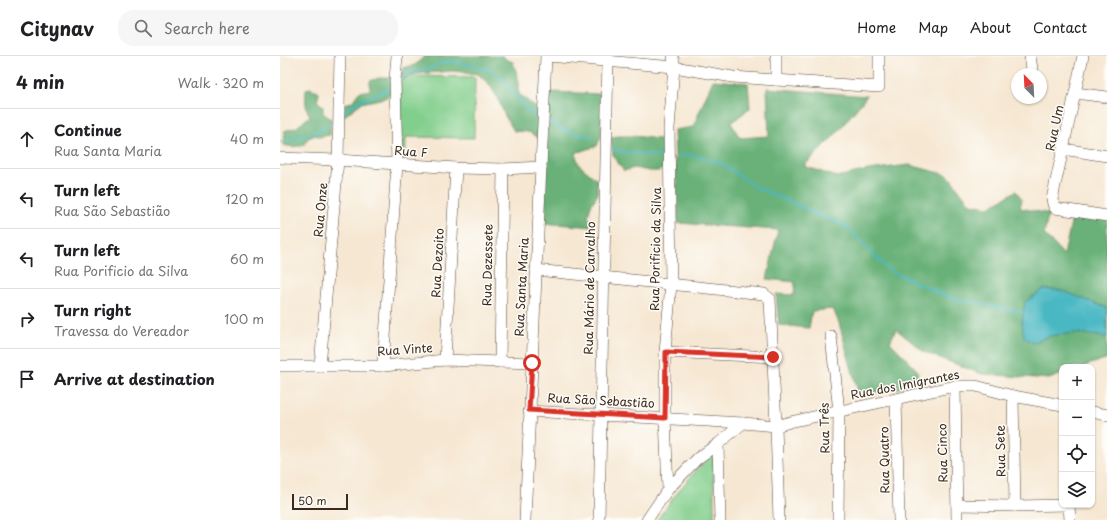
<!DOCTYPE html>
<meta charset="utf-8">
<style>
:root{--surface:#fff;--page:#f6f6f6;--text:#202124;--muted:#757577;--line:#e0e0e0}
body{margin:0;font-family:"Playpen Sans",sans-serif;background:var(--page);color:var(--text)}
.controls{position:absolute;right:12px;bottom:12px;display:grid;overflow:hidden;border-radius:8px;box-shadow:0 1px 3px #0004}
.controls button{width:36px;height:36px;display:grid;place-items:center;padding:0;border:0;border-bottom:1px solid var(--line);background:var(--surface);color:var(--text);font:20px sans-serif}
.compass{position:absolute;left:731px;top:12px;width:36px;height:36px;border-radius:50%;background:var(--surface);box-shadow:0 1px 3px #0004;rotate:336deg}
.scale{position:absolute;left:12px;bottom:10px;width:56px;box-sizing:border-box;padding-left:4px;border:2px solid #3b2a1e;border-top:0;font-size:11px;line-height:14px;white-space:nowrap;color:#3b2a1e;-webkit-text-stroke:3px #fdfcf7;paint-order:stroke}
.stop{position:absolute;width:12px;height:12px;margin:-9px;border:3px solid #d93025;border-radius:50%;background:#fff}
.stop.end{background:#d93025;border-color:#fff;box-shadow:0 1px 4px #0008}
.list{margin:0;padding:0;list-style:none}
h2{display:flex;justify-content:space-between;align-items:center;height:52px;margin:0;padding:0 16px;font-size:17px}
h2 small{font-size:13px;font-weight:400;color:var(--muted)}
.list li{display:grid;grid-template-columns:26px 1fr auto;gap:12px;align-items:center;box-sizing:border-box;height:60px;padding:0 16px;border-top:1px solid var(--line)}
.list b{display:block;font-size:15px;white-space:nowrap}
.list p{margin:0;font-size:13px;white-space:nowrap;color:var(--muted)}
.list em{font-size:13px;font-style:normal;color:var(--muted)}
.icon{flex:none;width:22px;height:22px;fill:none;stroke:currentColor;stroke-width:2;stroke-linecap:round;stroke-linejoin:round}
.map{position:relative;flex:none;width:827px;height:464px;overflow:hidden}
header{display:flex;align-items:center;gap:24px;box-sizing:border-box;height:56px;padding:0 20px;background:var(--surface);border-bottom:1px solid var(--line)}
header strong{font-size:19px}
nav{display:flex;gap:22px;margin-inline-start:auto;font-size:14px}
.search{width:280px;height:36px;background:var(--page);display:flex;align-items:center;gap:10px;box-sizing:border-box;padding:0 14px;border-radius:16px;color:var(--muted);font-size:15px}
main{display:flex}
aside{flex:1;background:var(--surface)}
.map>svg:first-child{display:block}
</style>
<header>
<strong>Citynav</strong>
<div class="search"><svg class="icon" aria-label="search" viewBox="0 0 24 24"><circle cx="10" cy="10" r="6"/><path d="M15 15l6 6"/></svg>Search here</div>
<nav><a>Home</a><a>Map</a><a>About</a><a>Contact</a></nav>
</header>
<main>
<aside>
<h2>4 min<small>Walk · 320 m</small></h2>
<ul class="list">
<li><svg class="icon" aria-label="ahead" viewBox="0 0 24 24"><path d="M12 20V5M6 11l6-6 6 6"/></svg><div><b>Continue</b><p>Rua Santa Maria</p></div><em>40 m</em></li>
<li><svg class="icon" aria-label="left" viewBox="0 0 24 24"><path d="M17 20v-9H6M10 6l-5 5 5 5"/></svg><div><b>Turn left</b><p>Rua São Sebastião</p></div><em>120 m</em></li>
<li><svg class="icon" aria-label="left" viewBox="0 0 24 24"><path d="M17 20v-9H6M10 6l-5 5 5 5"/></svg><div><b>Turn left</b><p>Rua Porificio da Silva</p></div><em>60 m</em></li>
<li><svg class="icon" aria-label="right" viewBox="0 0 24 24"><path d="M7 20v-9h11M14 6l5 5-5 5"/></svg><div><b>Turn right</b><p>Travessa do Vereador</p></div><em>100 m</em></li>
<li><svg class="icon" aria-label="arrive" viewBox="0 0 24 24"><path d="M6 21V4h12l-3 4 3 4H6"/></svg><div><b>Arrive at destination</b></div></li>
</ul>
</aside>
<div class="map">
<svg width="827" height="464" viewBox="0 0 827 464">
<rect width="100%" height="100%" fill="#fdfcf7"/>
<filter id="ink" filterUnits="userSpaceOnUse"><feTurbulence type="fractalNoise" baseFrequency=".025" numOctaves="2"/><feDisplacementMap in="SourceGraphic" scale="8" xChannelSelector="R" yChannelSelector="G"/><feConvolveMatrix kernelMatrix="1 2 1 2 8 2 1 2 1" color-interpolation-filters="sRGB"/></filter>
<filter id="wash" filterUnits="userSpaceOnUse"><feTurbulence type="fractalNoise" baseFrequency=".012" numOctaves="4" result="noise"/><feDisplacementMap in="SourceGraphic" scale="16" xChannelSelector="R" yChannelSelector="G"/><feGaussianBlur stdDeviation="0.9" result="paint"/><feColorMatrix in="noise" values="0 0 0 0 0 0 0 0 0 0 0 0 0 0 0 0 0 1.4 0 .05"/><feComposite in="paint" operator="in"/></filter>
<g filter="url(#wash)">
<rect width="100%" height="100%" fill="#f6e7d2"/>
<g fill="#82ce8c" stroke="#5e7c55">
<polygon points="129,20 195,21 194,82 126,81 126,105 122,105 120,26"/>
<path d="M434,397V464H377C394,440 412,417 434,397Z"/>
</g>
<g fill="#69b178" stroke="#526e4b">
<polygon points="145,0 223,0 227,4 233,6 238,21 238,34 239,38 258,53 258,82 249,76 234,75 225,60 218,43 210,29 198,18 173,15 134,18 129,19 121,24 122,12 135,9"/>
<polygon points="99,22 111,22 112,37 105,42 81,47 62,62 61,49 72,46 79,36 90,34 90,25"/>
<polygon points="433,24 468,27 470,52 451,67 460,82 489,80 487,32 587,40 555,79 524,110 557,121 588,114 629,109 668,119 690,148 709,151 736,135 742,143 740,152 765,157 769,157 764,178 784,199 793,157 827,163 827,303 825,303 802,311 782,311 782,318 769,323 702,318 644,296 616,273 610,286 638,315 636,329 579,339 559,267 553,253 532,255 529,272 499,269 496,238 514,239 515,226 487,223 498,174 398,167 394,74 413,71"/>
<path d="M30,32L38,35L39,38L37,45L43,50V57L51,63L50,79L39,81L36,79L28,82L24,89L13,91L3,89L4,75L17,71L30,60C25,52 25,43 26,33Z"/>
<polygon points="270,36 322,38 321,81 317,90 295,97 299,109 316,123 318,138 311,149 308,161 315,171 262,167"/>
<polygon points="338,80 354,80 386,84 386,110 379,115 370,115 354,112 344,115 333,100 331,82"/>
</g>
<polygon fill="#4ab8c3" stroke="#427170" points="764,233 783,235 827,252 827,281 795,277 769,280 753,287 744,281 742,266 745,246"/>
<g fill="none" stroke-linecap="round" stroke-linejoin="round">
<g stroke="#4ab8c3" stroke-width="2">
<polyline points="119,24 132,16 151,12 160,7 173,6 196,10 211,14 228,29 248,55 260,61"/>
<polyline points="63,56 74,48 106,34 110,32"/>
<polyline points="269,66 282,73 299,79 314,81"/>
<polyline points="0,86 30,78 50,69"/>
<polyline points="332,93 350,97 381,100"/>
<polyline points="399,100 415,99 443,108 476,131 567,171 610,215 671,242 743,256"/>
</g>
</g>
</g>
<g filter="url(#ink)">
<g fill="none" stroke-linecap="round" stroke-linejoin="round">
<g stroke="#574639" stroke-width="12">
<g id="minor">
<polyline points="268,0 394,11 453,21 599,31 599,0"/>
<polyline points="750,0 752,13 750,18"/>
<polyline points="803,0 783,93 772,143 773,148 775,152 827,160"/>
<polyline points="496,24 496,0"/>
<polyline points="795,37 827,41"/>
<polyline points="783,93 827,100"/>
<polyline points="0,102 58,104 176,112 223,113 261,111"/>
<polyline points="256,214 484,238 490,243 496,370 499,464"/>
<polyline points="551,280 559,356 558,464"/>
<polyline points="385,296 493,301"/>
<polyline points="165,304 176,112"/>
<polyline points="220,306 223,113"/>
<polyline points="0,310 103,310 165,304 252,307"/>
<polyline points="40,310 58,104 60,0"/>
<polyline points="103,310 117,108 115,24 117,0"/>
<polyline points="675,330 677,464"/>
<polyline points="733,340 735,450"/>
<polyline points="616,343 619,464"/>
<polyline points="249,355 463,367"/>
<polyline points="812,356 827,359"/>
<polyline points="438,388 440,464"/>
<polyline points="388,433 385,362 385,296 391,228 389,72 394,11 393,0"/>
<polyline points="677,449 735,450 789,449"/>
<polyline points="789,449 790,464"/>
<polyline points="245,464 266,0"/>
<polyline points="319,464 328,0"/>
<polyline points="367,464 388,433 418,402 438,388 463,367 496,370 510,366 675,330 696,330 733,340 782,349"/>
</g>
</g>
<use href="#minor" stroke="#fff" stroke-width="11"/>
</g>
</g>
<g fill="none" stroke-linecap="round" stroke-linejoin="round" filter="url(#ink)">
<polyline stroke="#d93025" stroke-width="5" points="252,307 249,354 385,362 386,296 493,301"/>
</g>
<g text-anchor="middle" stroke-width="3" stroke-linejoin="round" paint-order="stroke">
<g font-size="12" fill="#3b2a1e" stroke="#fdfcf7">
<text transform="translate(775 72) rotate(-78)" y="4">Rua Um</text>
<text transform="translate(131 96) rotate(4)" y="4">Rua F</text>
<text transform="translate(41 154) rotate(-85)" y="4">Rua Onze</text>
<text transform="translate(376 193) rotate(-89)" y="4">Rua Porificio da Silva</text>
<text transform="translate(158 207) rotate(-87)" y="4">Rua Dezoito</text>
<text transform="translate(208 209) rotate(-89)" y="4">Rua Dezessete</text>
<text transform="translate(242 231) rotate(-87)" y="4">Rua Santa Maria</text>
<text transform="translate(310 232) rotate(-89)" y="4">Rua Mário de Carvalho</text>
<text transform="translate(125 294) rotate(-4)" y="4">Rua Vinte</text>
<text transform="translate(625 329) rotate(-11)" y="4">Rua dos Imigrantes</text>
<text transform="translate(321 345) rotate(3)" y="4">Rua São Sebastião</text>
<text transform="translate(545 372) rotate(-91)" y="4">Rua Três</text>
<text transform="translate(721 395) rotate(-91)" y="4">Rua Sete</text>
<text transform="translate(663 397) rotate(-91)" y="4">Rua Cinco</text>
<text transform="translate(605 404) rotate(-91)" y="4">Rua Quatro</text>
</g>
</g>
</svg>
<div class="controls">
<button>+</button>
<button>−</button>
<button><svg class="icon" aria-label="locate" viewBox="0 0 24 24"><circle cx="12" cy="12" r="6"/><path d="M12 2v4M12 18v4M2 12h4M18 12h4"/></svg></button>
<button><svg class="icon" aria-label="layers" viewBox="0 0 24 24"><path d="M12 4l9 5-9 5-9-5zM3 14l9 5 9-5"/></svg></button>
</div>
<svg class="compass" viewBox="-18 -18 36 36"><path d="M0-13l5 13h-10z" fill="#e53935"/><path d="M0 13l5-13h-10z" fill="#757577"/></svg>
<div class="scale">50 m</div>
<div class="stop" style="left:252px;top:307px"></div>
<div class="stop end" style="left:493px;top:301px"></div>
</div>
</main>
